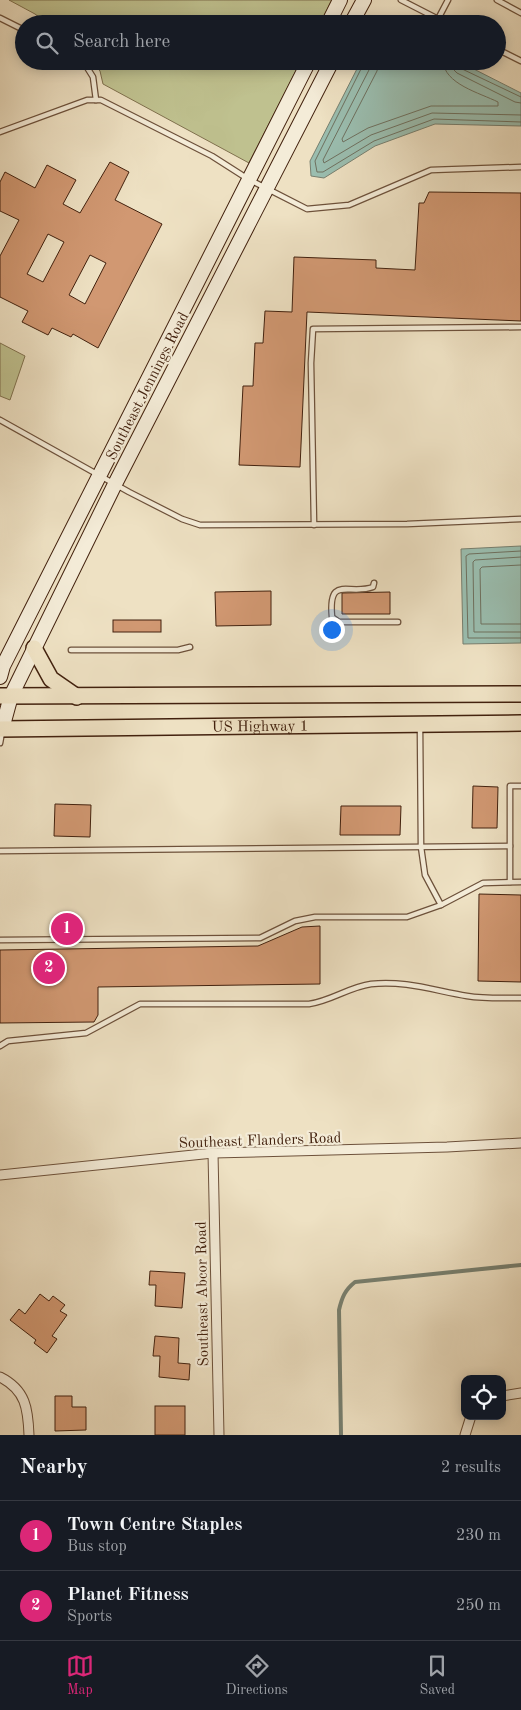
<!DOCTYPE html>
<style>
:root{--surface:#171b24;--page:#20242c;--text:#f1f3f6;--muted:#9ea1a6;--line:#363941;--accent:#db2777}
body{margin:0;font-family:"Old Standard TT",serif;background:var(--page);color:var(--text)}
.controls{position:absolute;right:15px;bottom:15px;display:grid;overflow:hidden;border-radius:10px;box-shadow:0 2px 12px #0003}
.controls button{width:45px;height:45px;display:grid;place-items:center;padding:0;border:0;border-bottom:1px solid var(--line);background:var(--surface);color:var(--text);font:25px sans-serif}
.you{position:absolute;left:331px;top:629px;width:18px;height:18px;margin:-12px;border:4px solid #fff;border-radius:50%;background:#1a73e8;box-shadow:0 0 0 8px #1a73e833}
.badge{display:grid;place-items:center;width:32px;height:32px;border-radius:50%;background:var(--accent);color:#fff;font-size:16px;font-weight:700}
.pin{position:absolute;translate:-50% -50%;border:2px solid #fff;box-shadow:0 1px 5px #0006}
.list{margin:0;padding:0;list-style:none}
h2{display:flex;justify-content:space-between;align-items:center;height:65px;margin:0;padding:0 20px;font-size:21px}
h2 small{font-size:16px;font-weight:400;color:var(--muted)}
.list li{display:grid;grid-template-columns:32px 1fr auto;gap:15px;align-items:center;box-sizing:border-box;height:70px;padding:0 20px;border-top:1px solid var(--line)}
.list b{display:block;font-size:19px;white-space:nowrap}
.list p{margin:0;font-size:16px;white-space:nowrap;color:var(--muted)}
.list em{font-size:16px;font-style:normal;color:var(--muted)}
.icon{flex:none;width:28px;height:28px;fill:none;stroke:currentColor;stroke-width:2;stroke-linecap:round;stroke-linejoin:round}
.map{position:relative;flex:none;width:521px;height:1435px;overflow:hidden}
.search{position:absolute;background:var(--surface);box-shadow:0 2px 12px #0003;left:15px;right:15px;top:15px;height:55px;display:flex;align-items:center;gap:12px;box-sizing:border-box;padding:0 18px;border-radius:28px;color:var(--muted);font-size:19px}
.sheet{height:205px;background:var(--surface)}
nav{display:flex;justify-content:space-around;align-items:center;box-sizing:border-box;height:70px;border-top:1px solid var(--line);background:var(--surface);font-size:14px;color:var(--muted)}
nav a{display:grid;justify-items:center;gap:2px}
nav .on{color:var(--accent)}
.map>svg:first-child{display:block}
</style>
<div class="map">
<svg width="521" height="1435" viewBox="0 0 521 1435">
<rect width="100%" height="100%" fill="#eee1c3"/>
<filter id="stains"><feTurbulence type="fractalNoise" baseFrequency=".004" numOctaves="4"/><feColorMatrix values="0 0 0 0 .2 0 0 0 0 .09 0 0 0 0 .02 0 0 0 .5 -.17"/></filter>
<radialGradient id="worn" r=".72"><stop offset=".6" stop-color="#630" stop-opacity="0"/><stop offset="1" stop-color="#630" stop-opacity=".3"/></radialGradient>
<g fill="#bfc18f" stroke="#80714e">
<polygon points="9,0 332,0 320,24 48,24 35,14"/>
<polygon points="92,61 301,61 249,163 103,84 100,71"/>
<polygon points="0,343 25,356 10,400 0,396"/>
</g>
<g fill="#9abeb0" stroke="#777f6f">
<polygon points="361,61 458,61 521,93 521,126 435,124 375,146 324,178 311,176 310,161"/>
<polygon points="521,546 521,643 463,644 461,549"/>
</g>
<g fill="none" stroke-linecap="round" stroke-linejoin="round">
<g stroke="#6e705f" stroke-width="1">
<polyline points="365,61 315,161 317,172 323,172 374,141 434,119 521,122"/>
<polyline points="371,61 370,68 323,160 324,163 371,135 432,113 521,115"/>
<path d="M379,61L377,71L342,139L343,142L368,128L431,106H498V102C480,93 444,84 443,61"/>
<polyline points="451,61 452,68 457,73 515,102 521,103"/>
<polyline points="457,61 460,68 521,97"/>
<polyline points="521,551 469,554 466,556 468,638 521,638"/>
<polyline points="521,557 475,560 473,562 474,632 521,632"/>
<polyline points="521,565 482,567 480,569 481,624 521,624"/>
</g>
<path stroke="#777f6f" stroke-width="4" d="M341,1435L339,1310C342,1297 345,1290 355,1282L521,1265"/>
</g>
<g fill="#d19872" stroke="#42210e" fill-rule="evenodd">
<path d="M110,162L129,172L115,200L162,224L98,348L73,334L71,337L52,328L48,335L22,322L28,311L0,297V256L19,220L0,211V182L5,172L35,188L47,165L76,180L63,204L80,213ZM48,234L64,242L43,282L27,274ZM90,255L106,263L85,304L69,295Z"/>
<polygon points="429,192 521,193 521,321 307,312 300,467 239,465 243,386 253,386 255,343 263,343 265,311 292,312 294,257 376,260 376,268 415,270 419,203 424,203"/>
<polygon points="271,591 271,625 216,626 215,592"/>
<polygon points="390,592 390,614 342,614 342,593"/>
<rect x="113" y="620" width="48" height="12"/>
<polygon points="473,786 498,787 497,828 472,828"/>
<polygon points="55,804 91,805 90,837 54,836"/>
<polygon points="341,806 401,806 400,835 340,835"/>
<polygon points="479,894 521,895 521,982 478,981"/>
<polygon points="320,926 320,984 98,987 98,1015 94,1022 0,1023 0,950 258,946 302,927"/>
<polygon points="150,1271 185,1273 182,1308 155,1306 156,1285 149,1285"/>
<polygon points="40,1294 49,1301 53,1296 65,1305 60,1311 67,1315 52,1336 57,1339 47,1353 34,1343 36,1340 10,1320 19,1309 25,1314"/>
<polygon points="155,1336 179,1338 178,1363 190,1364 189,1380 159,1377 160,1356 153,1356"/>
<polygon points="55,1396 72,1396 72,1407 86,1407 86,1430 55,1431"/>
<rect x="155" y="1406" width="30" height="29"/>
</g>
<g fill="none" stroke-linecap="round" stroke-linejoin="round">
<g stroke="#6d513b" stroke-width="7">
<g id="lane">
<polyline points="401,0 448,24"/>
<polyline points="497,0 521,13"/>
<polyline points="0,18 24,30"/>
<polyline points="438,19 448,0"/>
<polyline points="497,49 521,61"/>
<polyline points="83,61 93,77 96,100"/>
<polyline points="0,132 87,100 101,100 212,156 248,179 307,209 349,205 431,170 521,167"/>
<polyline points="0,420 129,492 182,519 200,525 407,524 521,519"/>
<polyline points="314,525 311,363 313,329 521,327"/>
<path d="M374,583L373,587C349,596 328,574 332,617L339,622H398"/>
<polyline points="71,650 178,650 190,647"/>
<polyline points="420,726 421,847 425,875 441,905"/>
<polyline points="0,743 2,732"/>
<polyline points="0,851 510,846"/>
<polyline points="510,882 510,786 521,786"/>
<polyline points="0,940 260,938 295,921 315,917 407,917 441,905 483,883 521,882"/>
<path d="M0,1046L8,1041L86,1033L140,1004H309C331,1001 349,987 371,984C404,980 436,991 467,996C485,999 503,998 521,998"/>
</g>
</g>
<g stroke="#6d513b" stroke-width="11">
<g id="street">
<polyline points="213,1153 219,1435"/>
<polyline points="0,1175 213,1153 447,1147 521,1143"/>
<path d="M0,1377C26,1390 28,1409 29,1435"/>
<polyline points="502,1396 521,1393"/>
<polyline points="465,1435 471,1416"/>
</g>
</g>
<g stroke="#42210e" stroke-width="16">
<g id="secondary">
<polyline points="328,24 340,0"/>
<polyline points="351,24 364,0"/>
<polyline points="0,677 3,666 309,61"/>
<polyline points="2,729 11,696 115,484 332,61"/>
</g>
</g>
<g stroke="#42210e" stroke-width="18">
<g id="primary">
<polyline points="34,648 51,679 77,697"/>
<polyline points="0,696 521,694"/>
<path id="s1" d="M0,729L521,723"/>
</g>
</g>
<use href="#lane" stroke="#f4ecd8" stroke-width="4.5"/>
<use href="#street" stroke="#f4ecd8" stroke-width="9"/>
<use href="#secondary" stroke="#f4ecd8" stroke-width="14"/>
<use href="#primary" stroke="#eee1c3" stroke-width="15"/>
</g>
<g text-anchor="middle" stroke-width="4.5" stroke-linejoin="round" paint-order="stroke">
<g font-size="15" fill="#42210e" stroke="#f4ecd8">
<text transform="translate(147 386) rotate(-63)" y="5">Southeast Jennings Road</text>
<text dy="5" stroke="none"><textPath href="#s1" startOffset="260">US Highway 1</textPath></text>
<text transform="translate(260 1140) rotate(-2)" y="5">Southeast Flanders Road</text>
<text transform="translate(202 1294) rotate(-91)" y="5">Southeast Abcor Road</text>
</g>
</g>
<rect width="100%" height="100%" filter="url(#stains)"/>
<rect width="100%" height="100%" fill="url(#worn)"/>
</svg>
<div class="controls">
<button><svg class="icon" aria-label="locate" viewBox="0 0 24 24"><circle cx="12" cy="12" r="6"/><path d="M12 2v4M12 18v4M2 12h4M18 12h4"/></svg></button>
</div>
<div class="you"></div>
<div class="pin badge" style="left:67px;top:929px">1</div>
<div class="pin badge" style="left:49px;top:968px">2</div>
<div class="search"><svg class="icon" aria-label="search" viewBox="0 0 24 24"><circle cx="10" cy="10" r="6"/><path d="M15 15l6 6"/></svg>Search here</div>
</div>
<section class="sheet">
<h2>Nearby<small>2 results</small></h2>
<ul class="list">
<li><span class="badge">1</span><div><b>Town Centre Staples</b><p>Bus stop</p></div><em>230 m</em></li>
<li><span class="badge">2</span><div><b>Planet Fitness</b><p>Sports</p></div><em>250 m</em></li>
</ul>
</section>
<nav>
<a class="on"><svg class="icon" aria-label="map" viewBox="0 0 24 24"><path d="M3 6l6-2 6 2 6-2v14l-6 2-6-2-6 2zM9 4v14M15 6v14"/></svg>Map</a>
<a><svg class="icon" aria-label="directions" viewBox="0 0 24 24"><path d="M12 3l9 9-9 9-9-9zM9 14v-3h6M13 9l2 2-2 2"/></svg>Directions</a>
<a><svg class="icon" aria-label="saved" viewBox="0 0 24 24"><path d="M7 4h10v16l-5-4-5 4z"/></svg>Saved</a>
</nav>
